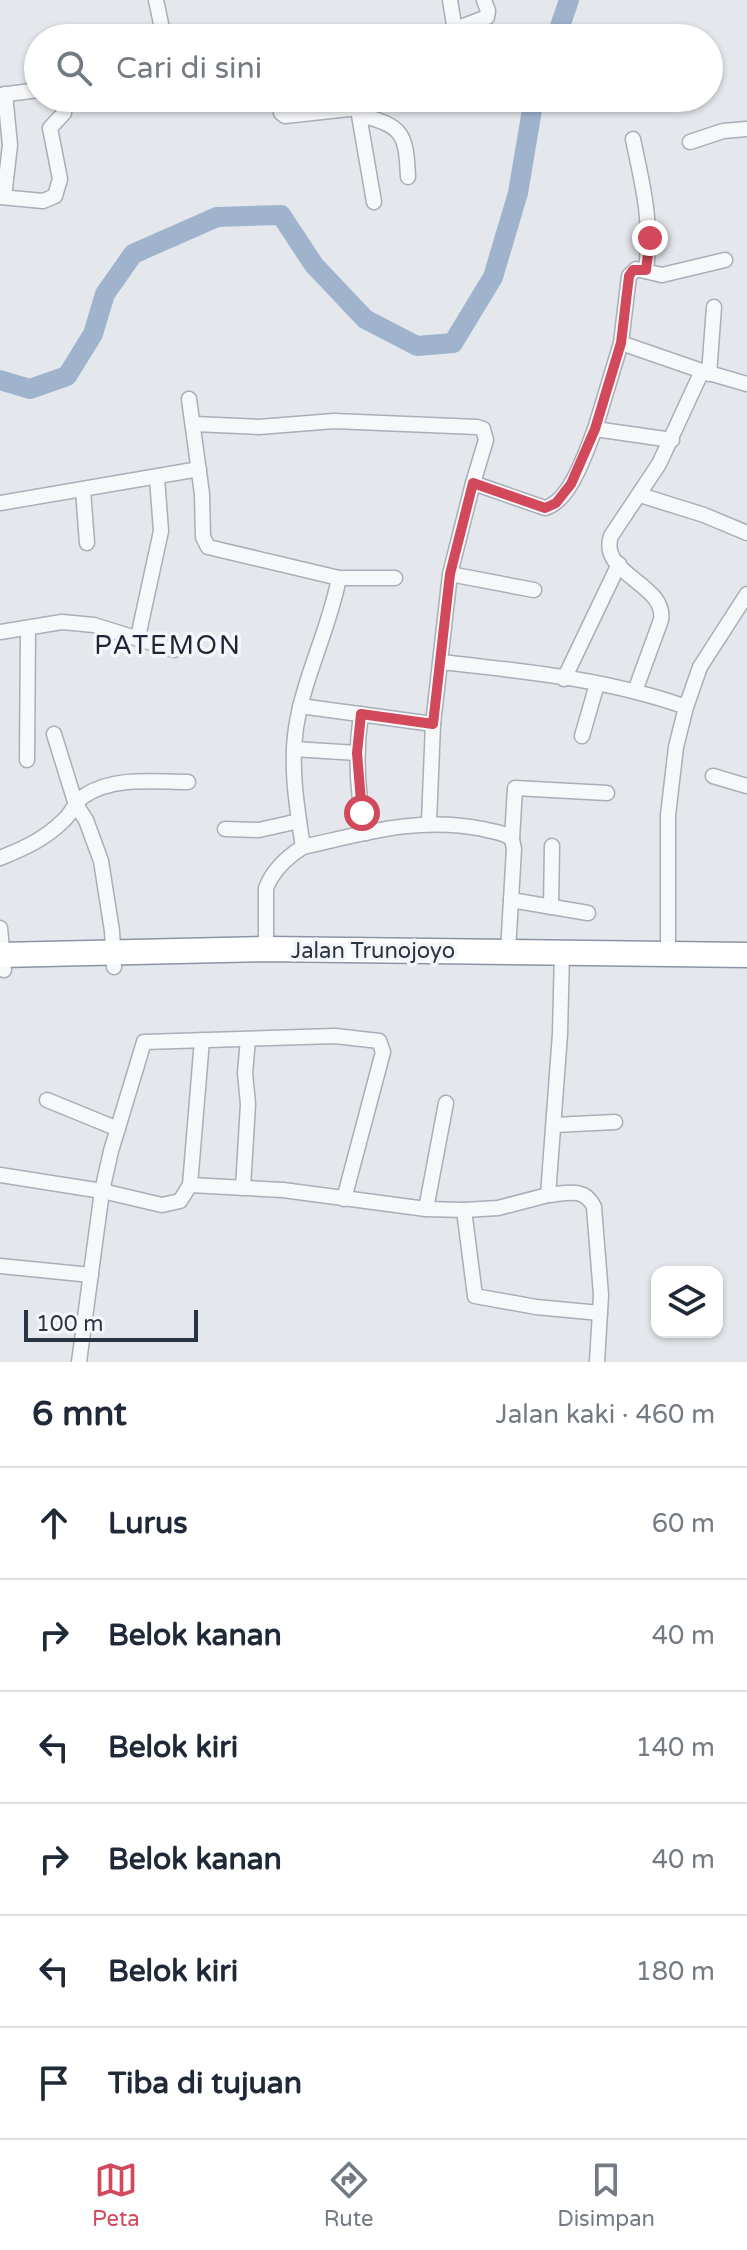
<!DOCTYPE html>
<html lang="id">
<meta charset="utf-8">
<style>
:root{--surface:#fff;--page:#f2f2f3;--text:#1f2937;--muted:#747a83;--line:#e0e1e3;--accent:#d1495b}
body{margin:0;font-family:"Varela Round",sans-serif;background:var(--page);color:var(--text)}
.controls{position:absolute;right:24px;bottom:24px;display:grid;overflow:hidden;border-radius:16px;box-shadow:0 2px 6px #0004}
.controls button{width:72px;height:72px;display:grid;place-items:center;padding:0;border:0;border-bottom:2px solid var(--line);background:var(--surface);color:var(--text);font:40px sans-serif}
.scale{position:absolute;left:24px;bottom:20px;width:174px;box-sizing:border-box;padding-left:8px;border:4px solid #2b3445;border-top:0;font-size:22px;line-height:28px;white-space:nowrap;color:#2b3445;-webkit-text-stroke:6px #f4f6f9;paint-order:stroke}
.stop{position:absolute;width:24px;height:24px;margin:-18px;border:6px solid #d1495b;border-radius:50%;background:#fff}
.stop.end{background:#d1495b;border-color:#fff;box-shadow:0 2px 8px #0008}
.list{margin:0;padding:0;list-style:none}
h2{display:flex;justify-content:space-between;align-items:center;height:104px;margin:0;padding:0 32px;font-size:34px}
h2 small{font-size:26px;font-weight:400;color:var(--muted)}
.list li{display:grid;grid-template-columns:52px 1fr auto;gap:24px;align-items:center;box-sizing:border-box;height:112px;padding:0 32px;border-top:2px solid var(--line)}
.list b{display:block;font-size:30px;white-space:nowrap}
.list em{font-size:26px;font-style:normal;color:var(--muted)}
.icon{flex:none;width:44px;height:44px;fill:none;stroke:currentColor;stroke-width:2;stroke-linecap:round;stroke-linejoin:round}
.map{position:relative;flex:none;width:747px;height:1362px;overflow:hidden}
.search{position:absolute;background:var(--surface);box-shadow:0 2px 6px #0004;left:24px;right:24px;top:24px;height:88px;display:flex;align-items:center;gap:20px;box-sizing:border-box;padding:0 28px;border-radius:44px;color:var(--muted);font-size:30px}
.sheet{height:776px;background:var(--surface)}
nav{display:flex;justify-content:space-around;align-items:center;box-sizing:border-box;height:112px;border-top:2px solid var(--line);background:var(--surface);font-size:22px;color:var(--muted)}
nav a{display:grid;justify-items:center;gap:4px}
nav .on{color:var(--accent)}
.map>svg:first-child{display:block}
</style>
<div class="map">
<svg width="747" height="1362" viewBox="0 0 747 1362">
<rect width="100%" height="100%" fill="#e4e7ec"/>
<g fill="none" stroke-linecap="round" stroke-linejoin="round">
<g stroke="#9fb4cc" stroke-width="20">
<polyline points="556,38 569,0"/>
<polyline points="0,380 30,389 67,376 93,334 105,294 133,254 217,217 281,215 314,265 365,319 417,346 453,343 493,277 518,193 534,98"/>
</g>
<g stroke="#a9aeb7" stroke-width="17">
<g id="street">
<polyline points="156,0 164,38"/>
<polyline points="450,0 455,31"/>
<polyline points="432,38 487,17 488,11 484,0"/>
<polyline points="0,95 38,90"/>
<polyline points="280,98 281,113 285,116 358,108"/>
<polyline points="356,98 374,202"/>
<path d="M360,115C403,126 406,133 408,177"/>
<path d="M633,139C643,188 652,218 646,270"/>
<polyline points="690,142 723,131 747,129"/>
<polyline points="0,197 43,201 55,196 60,179 50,128 64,113 63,98"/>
<polyline points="4,197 10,145 5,94"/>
<polyline points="621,343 702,371"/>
<polyline points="709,374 714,307"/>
<polyline points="189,399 202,494 203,537 208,547 339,578 395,578"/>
<path d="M194,424L259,427L334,421L477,427L483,429L486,440L473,483L545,508C571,501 586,451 595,429"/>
<polyline points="672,440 595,429 621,343 629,276 636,269 662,275 725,260"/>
<polyline points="83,490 87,543"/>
<polyline points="640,495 704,515 747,533"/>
<polyline points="0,503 199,469"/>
<polyline points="450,574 534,590"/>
<polyline points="0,632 62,622 94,625 174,650"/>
<polyline points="138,637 161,531 157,478"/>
<path d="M441,662C523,671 608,679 686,707"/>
<polyline points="564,679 619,564"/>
<path d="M635,691L661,620C667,584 598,574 611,536L659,464L702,371L747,384"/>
<polyline points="300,706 433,724"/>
<path d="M361,714C355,754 357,794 366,833"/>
<polyline points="54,734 76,805 86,820 101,861 112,931 114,967"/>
<polyline points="582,736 597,684"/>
<polyline points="294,749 357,753"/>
<polyline points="27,760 28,629"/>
<polyline points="713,776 747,786"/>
<polyline points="429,822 433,724 450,574 473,483"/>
<polyline points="225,829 259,830 299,821"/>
<polyline points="512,839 515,788 607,793"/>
<path d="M303,847C297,808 290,767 296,728C304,676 329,630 339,578"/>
<path d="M0,858C25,848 45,839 64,820C72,813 75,802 84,796C113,776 155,782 188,782"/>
<polyline points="511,900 588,913"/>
<polyline points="551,907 552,846"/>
<polyline points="0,928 4,970"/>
<path d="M266,949V888C273,870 287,857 303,847C365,833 419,816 483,829C493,832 504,832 512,839L514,849L508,951"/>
<polyline points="668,953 668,815 676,747 686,707 700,667 747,594"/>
<polyline points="47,1100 118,1129"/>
<polyline points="554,1125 615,1122"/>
<polyline points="0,1175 102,1191 162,1205 180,1201 190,1185 202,1040"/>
<polyline points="190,1185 283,1190 426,1209 464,1210 498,1208 548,1195 560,1034 562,952"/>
<polyline points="243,1188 248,1104 245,1073 248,1039"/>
<path d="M548,1195C567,1193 585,1187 594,1207L601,1295L597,1362"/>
<polyline points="426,1209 446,1103"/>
<polyline points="464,1210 475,1296 536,1307 600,1313"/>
<polyline points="0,1266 91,1275"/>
<polyline points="79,1362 102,1191 111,1151 144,1042 335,1036 379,1041 383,1052 344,1199"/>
</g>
</g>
<g stroke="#8b94a3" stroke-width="27">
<polyline id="highway" points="0,955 266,949 747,955"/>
</g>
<use href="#street" stroke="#f7f8fa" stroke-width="14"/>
<use href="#highway" stroke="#fff" stroke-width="24"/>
</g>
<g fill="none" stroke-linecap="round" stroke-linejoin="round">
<polyline stroke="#d1495b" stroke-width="10" points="362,813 357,753 361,714 433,724 450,574 473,483 545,508 556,503 571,484 595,429 621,343 629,276 633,270 646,270 650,238"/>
</g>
<g text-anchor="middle" stroke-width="7" stroke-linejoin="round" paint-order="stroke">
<g font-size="22" fill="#2b3445" stroke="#f4f6f9">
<text x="373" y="958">Jalan Trunojoyo</text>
</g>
<g font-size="26" letter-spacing="2" fill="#1d2536" stroke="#f4f6f9">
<text x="168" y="654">PATEMON</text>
</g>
</g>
</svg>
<div class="controls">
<button><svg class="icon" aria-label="layers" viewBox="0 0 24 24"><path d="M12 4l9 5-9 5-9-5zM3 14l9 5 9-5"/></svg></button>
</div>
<div class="scale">100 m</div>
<div class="stop" style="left:362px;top:813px"></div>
<div class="stop end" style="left:650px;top:238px"></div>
<div class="search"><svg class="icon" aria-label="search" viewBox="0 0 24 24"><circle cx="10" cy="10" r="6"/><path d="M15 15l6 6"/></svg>Cari di sini</div>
</div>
<section class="sheet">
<h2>6 mnt<small>Jalan kaki · 460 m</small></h2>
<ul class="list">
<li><svg class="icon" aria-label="ahead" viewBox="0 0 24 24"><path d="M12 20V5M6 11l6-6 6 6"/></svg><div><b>Lurus</b></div><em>60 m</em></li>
<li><svg class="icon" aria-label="right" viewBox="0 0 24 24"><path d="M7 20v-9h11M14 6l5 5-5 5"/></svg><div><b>Belok kanan</b></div><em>40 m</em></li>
<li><svg class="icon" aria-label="left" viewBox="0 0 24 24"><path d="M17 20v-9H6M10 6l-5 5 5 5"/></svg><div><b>Belok kiri</b></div><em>140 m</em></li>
<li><svg class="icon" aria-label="right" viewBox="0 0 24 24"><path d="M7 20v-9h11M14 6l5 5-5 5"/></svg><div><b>Belok kanan</b></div><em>40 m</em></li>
<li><svg class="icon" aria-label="left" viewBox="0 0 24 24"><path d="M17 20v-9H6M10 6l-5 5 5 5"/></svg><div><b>Belok kiri</b></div><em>180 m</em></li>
<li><svg class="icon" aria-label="arrive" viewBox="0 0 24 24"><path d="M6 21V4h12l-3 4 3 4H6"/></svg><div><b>Tiba di tujuan</b></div></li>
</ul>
</section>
<nav>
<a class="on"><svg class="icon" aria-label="map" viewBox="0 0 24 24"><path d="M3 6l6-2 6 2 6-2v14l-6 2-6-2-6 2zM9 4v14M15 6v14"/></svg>Peta</a>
<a><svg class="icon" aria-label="directions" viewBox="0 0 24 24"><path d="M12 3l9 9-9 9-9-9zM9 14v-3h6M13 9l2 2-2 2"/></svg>Rute</a>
<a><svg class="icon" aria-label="saved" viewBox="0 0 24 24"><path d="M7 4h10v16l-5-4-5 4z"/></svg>Disimpan</a>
</nav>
